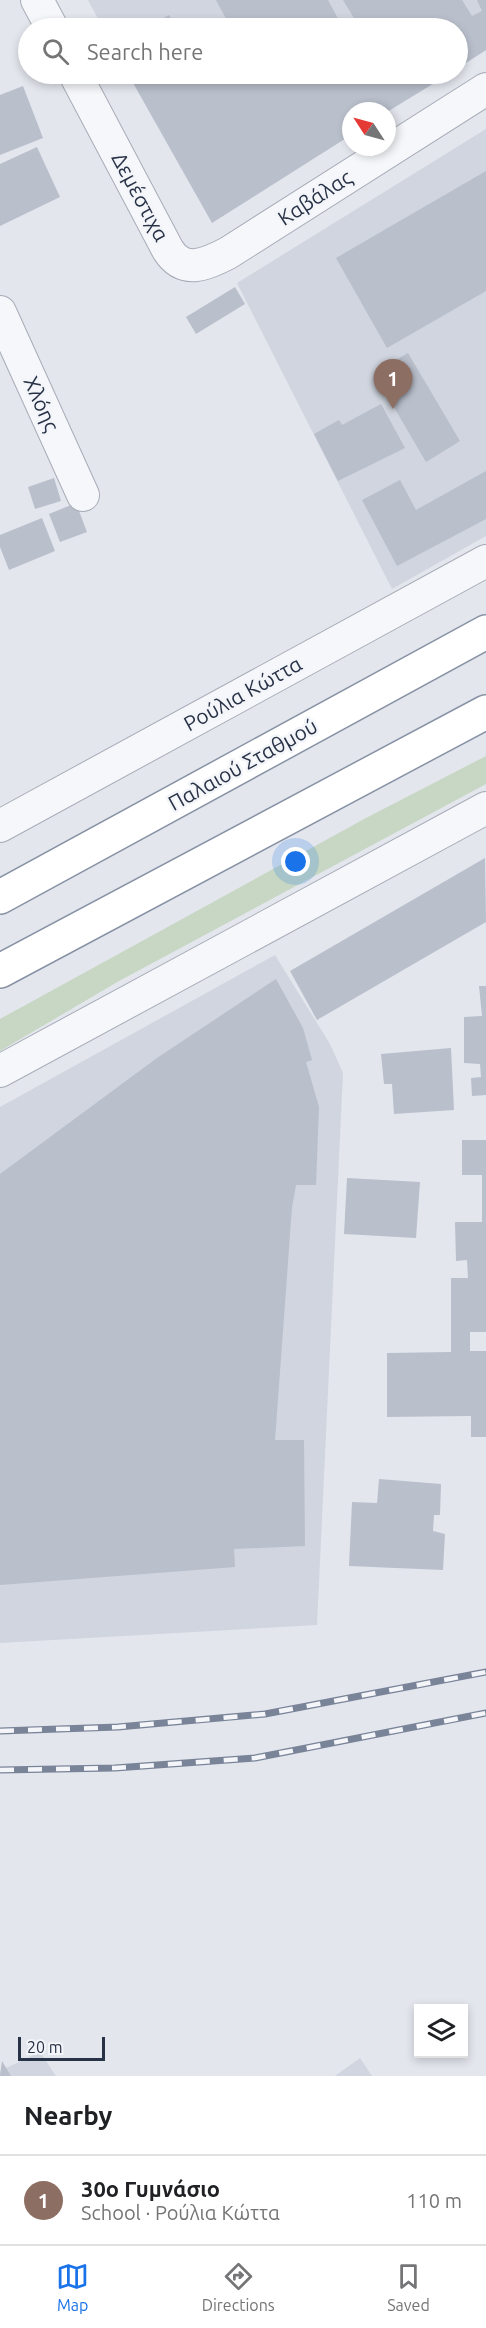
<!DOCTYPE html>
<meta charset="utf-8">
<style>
:root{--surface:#fff;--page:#f6f6f6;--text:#202124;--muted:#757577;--line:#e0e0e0;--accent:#1a73e8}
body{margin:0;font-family:Ubuntu,sans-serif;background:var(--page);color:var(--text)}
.controls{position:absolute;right:18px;bottom:18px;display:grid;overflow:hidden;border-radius:0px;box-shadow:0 3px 9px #0003}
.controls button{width:54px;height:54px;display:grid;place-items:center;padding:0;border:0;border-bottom:2px solid var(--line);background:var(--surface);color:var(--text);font:30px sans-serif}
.compass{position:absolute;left:342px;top:102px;width:54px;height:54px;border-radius:50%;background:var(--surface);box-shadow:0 3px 9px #0003;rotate:306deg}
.scale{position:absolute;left:18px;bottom:15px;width:87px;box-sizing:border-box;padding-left:6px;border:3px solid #283247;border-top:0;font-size:16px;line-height:21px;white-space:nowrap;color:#283247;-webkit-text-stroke:4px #f3f5f9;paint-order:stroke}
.you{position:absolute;left:296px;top:862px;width:21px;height:21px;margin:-15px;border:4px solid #fff;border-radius:50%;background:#1a73e8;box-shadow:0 0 0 9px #1a73e833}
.badge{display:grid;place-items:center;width:39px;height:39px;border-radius:50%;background:var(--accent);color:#fff;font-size:20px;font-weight:700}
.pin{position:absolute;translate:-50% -50px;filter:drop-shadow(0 2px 3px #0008)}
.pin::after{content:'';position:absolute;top:32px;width:21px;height:18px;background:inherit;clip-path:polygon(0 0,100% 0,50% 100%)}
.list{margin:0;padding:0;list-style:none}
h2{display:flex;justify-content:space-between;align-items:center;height:78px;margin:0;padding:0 24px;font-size:26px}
h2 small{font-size:20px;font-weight:400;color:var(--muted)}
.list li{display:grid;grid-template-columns:39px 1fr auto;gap:18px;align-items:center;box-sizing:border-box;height:90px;padding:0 24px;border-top:2px solid var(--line)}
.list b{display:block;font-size:22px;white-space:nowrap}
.list p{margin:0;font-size:20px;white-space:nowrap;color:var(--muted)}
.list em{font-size:20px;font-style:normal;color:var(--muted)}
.icon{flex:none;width:33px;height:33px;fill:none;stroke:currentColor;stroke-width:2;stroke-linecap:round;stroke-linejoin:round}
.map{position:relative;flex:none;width:486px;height:2076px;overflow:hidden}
.search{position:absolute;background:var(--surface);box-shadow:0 3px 9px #0003;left:18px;right:18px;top:18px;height:66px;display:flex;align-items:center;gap:15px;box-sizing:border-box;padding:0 21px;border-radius:33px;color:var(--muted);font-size:22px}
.sheet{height:168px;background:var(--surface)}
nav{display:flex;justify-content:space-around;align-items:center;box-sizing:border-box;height:84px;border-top:2px solid var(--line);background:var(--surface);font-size:16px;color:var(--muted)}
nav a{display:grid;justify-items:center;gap:3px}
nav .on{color:var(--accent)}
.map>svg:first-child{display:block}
</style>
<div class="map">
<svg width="486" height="2076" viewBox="0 0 486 2076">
<rect width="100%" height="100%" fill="#e3e6ed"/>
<g fill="#d0d5df">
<polygon points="88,0 486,0 486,50 458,68 458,28 103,28"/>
<polygon points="486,129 486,536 392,589 237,283"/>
<polygon points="275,955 330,1044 343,1073 317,1625 0,1643 0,1107"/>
<polygon points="40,2052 56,2076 0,2076 0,2071"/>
<polygon points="360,2058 372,2076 335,2076"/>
</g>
<polygon fill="#c7d7c3" points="486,756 486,784 119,981 0,1051 0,1019 366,818"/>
<g fill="#b9bfcb">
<polygon points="216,0 328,0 343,28 231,28"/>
<polygon points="343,0 462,0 472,16 482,11 477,0 486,0 486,50 458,68 458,28 360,28"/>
<polygon points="169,15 177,28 145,28"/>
<polygon points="128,74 449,74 387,112 351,111 351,135 212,223"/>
<polygon points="23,86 43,138 0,155 0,95"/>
<polygon points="37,147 60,197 0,226 0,164"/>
<polygon points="486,171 486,291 387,348 336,258"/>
<polygon points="235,287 245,304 196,334 186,317"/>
<polygon points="408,353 460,441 426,462 374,373"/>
<polygon points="381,404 405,448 338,481 314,434 339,420 342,425"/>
<polygon points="486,471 486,519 397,566 362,500 400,480 416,510"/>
<polygon points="54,478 61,501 35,509 28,487"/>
<polygon points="76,503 87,532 60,542 49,514"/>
<polygon points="42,518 55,551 9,570 0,547 0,535"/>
<polygon points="485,858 486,922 317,1020 290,971"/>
<polygon points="276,979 303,1028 312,1060 306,1062 319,1107 316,1185 296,1185 292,1207 275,1440 304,1440 305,1546 234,1549 235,1567 0,1585 0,1174 157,1058"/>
<polygon points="479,986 486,986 486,1095 472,1096 471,1078 481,1077 480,1064 464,1063 464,1017 482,1016"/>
<polygon points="451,1048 454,1110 394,1114 392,1084 384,1084 381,1054"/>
<polygon points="462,1140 486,1140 486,1332 470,1332 470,1351 486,1351 486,1437 471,1437 471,1416 387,1417 387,1353 451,1352 451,1278 468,1278 467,1260 456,1261 455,1222 482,1222 482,1175 462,1175"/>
<polygon points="347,1178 420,1182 416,1238 344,1234"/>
<polygon points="379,1479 441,1484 440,1515 434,1515 433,1531 445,1534 443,1570 349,1566 352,1502 377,1503"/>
<polygon points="2,2061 11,2076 0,2076"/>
</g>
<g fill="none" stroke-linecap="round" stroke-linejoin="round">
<g stroke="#a7acb8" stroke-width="34">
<g id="street">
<polyline points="37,0 52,28"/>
<path d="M75,74L168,250C184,275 207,264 228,253L486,89"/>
<polyline points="0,312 83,495"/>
<polyline points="0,826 486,561"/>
<polyline points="0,1071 486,808"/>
</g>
</g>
<g stroke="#8892a5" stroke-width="36">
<g id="highway">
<polyline points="0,897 486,632"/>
<polyline points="0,971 486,712"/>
</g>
</g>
<use href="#street" stroke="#f6f7fa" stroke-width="32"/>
<use href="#highway" stroke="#fff" stroke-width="33"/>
<g stroke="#7a8498" stroke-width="7">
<g id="rail">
<polyline points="0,1731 118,1727 265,1714 486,1672"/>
<polyline points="0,1770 115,1768 255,1758 486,1713"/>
</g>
</g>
<use href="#rail" stroke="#f3f5f9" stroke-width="4.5" stroke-dasharray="14" stroke-linecap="butt"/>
</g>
<g text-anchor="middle" stroke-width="5" stroke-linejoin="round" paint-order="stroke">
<g font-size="21" fill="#283247" stroke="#f3f5f9">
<text transform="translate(140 197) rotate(62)" y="7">Δεμέστιχα</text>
<text transform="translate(315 198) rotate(-33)" y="7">Καβάλας</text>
<text transform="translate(41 404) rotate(66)" y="7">Χλόης</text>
<text transform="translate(243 694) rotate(-29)" y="7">Ρούλια Κώττα</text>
<text transform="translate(243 765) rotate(-29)" y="7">Παλαιού Σταθμού</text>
</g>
</g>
</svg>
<div class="controls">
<button><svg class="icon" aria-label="layers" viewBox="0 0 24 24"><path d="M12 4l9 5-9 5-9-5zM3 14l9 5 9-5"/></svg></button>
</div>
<svg class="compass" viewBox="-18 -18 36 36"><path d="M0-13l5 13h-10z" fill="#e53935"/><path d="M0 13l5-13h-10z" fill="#757577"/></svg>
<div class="scale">20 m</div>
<div class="you"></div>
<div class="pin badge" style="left:393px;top:409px;background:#8d6e63">1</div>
<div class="search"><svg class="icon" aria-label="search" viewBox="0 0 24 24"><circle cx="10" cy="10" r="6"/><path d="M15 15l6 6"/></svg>Search here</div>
</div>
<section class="sheet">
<h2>Nearby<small></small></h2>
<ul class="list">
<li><span class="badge" style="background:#8d6e63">1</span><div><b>30ο Γυμνάσιο</b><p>School · Ρούλια Κώττα</p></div><em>110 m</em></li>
</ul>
</section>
<nav>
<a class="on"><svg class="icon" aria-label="map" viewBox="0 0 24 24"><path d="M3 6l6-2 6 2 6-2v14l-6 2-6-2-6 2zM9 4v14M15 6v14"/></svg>Map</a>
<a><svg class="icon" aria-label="directions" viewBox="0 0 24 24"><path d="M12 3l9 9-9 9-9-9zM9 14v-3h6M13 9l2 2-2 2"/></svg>Directions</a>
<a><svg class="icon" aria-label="saved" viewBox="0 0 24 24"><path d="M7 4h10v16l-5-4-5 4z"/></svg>Saved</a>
</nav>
